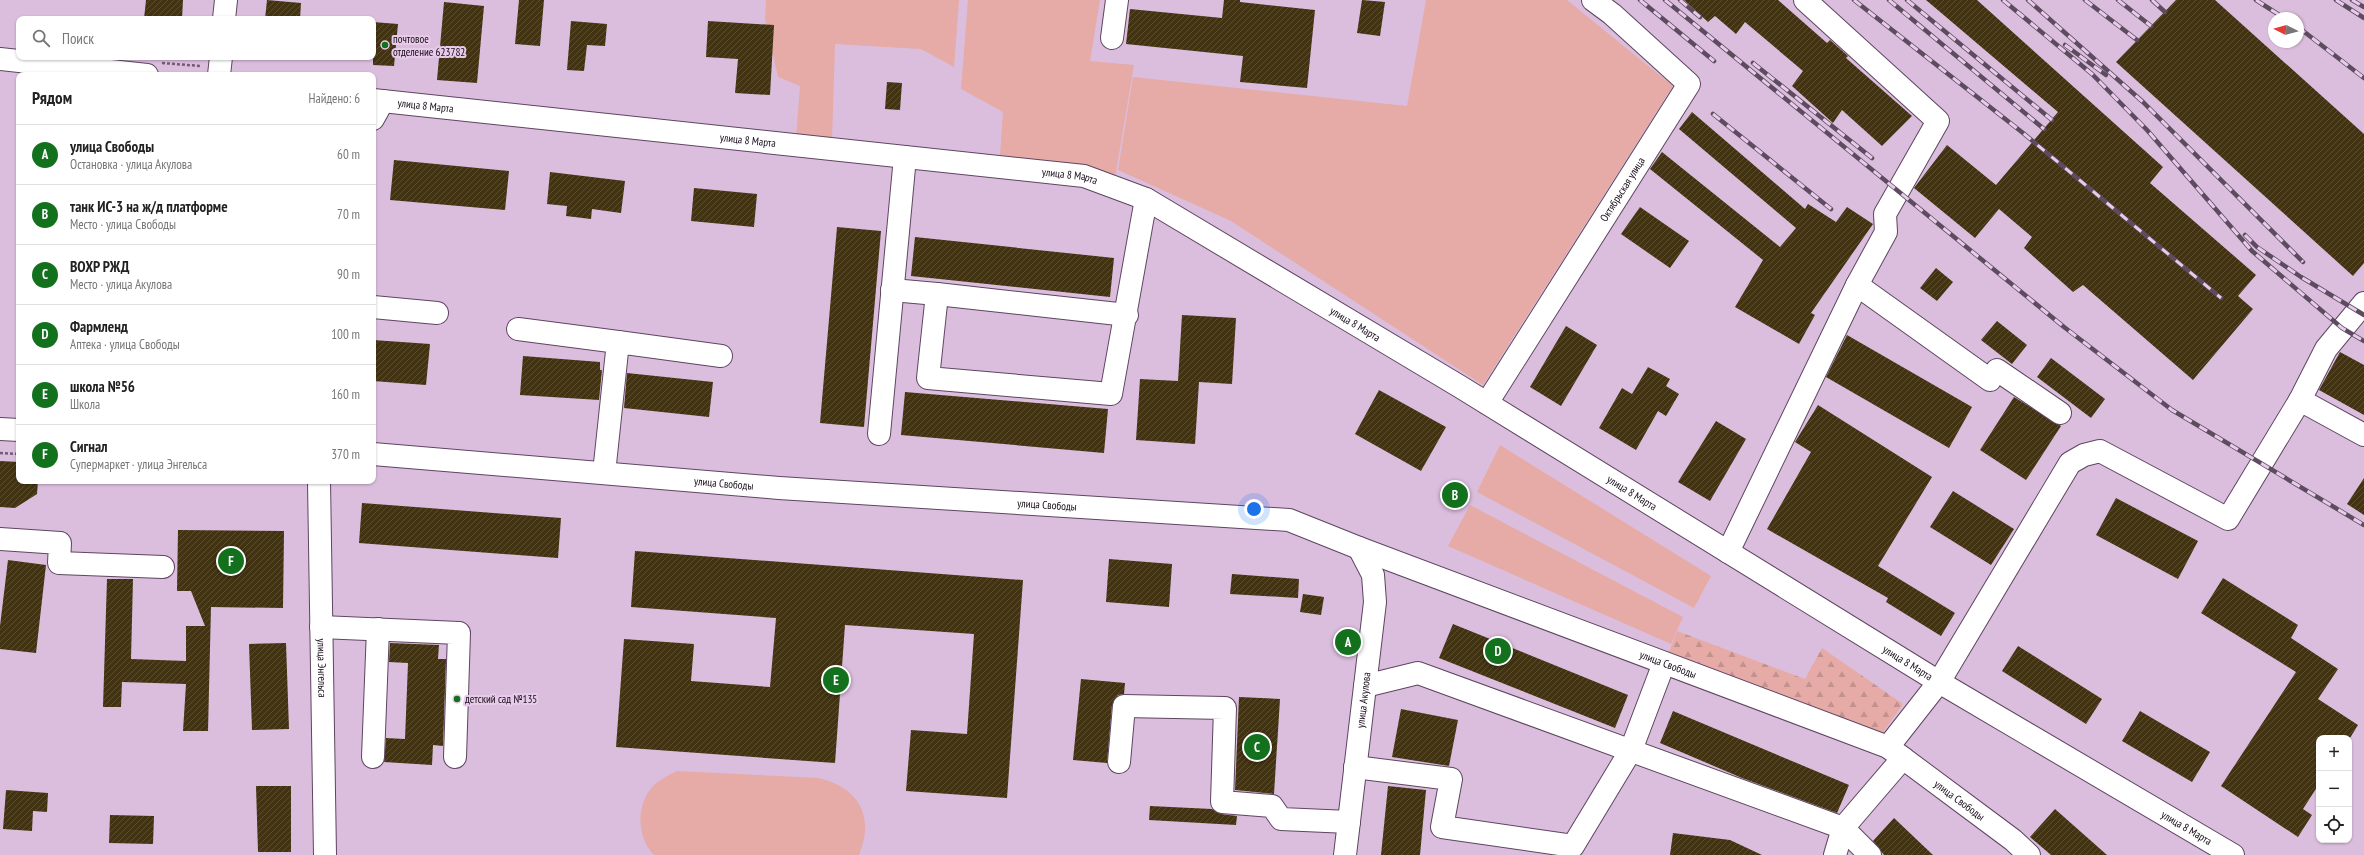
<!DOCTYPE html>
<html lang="ru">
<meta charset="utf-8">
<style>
:root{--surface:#fff;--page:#f2f2f2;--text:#222;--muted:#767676;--line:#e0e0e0;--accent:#13711e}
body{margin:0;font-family:"PT Sans Narrow",sans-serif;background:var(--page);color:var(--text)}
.controls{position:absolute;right:12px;bottom:12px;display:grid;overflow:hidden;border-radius:8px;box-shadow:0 1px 3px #0004}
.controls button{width:36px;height:36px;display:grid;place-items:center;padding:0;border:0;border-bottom:1px solid var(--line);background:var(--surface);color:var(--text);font:20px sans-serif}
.compass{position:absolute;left:2268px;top:12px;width:36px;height:36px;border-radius:50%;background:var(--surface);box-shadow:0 1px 3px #0004;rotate:275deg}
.you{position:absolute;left:1254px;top:509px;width:14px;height:14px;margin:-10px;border:3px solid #fff;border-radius:50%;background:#1a73e8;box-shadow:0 0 0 6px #1a73e833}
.badge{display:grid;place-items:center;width:26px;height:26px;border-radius:50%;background:var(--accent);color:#fff;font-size:13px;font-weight:700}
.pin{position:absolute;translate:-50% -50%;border:2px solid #fff;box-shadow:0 1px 4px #0006}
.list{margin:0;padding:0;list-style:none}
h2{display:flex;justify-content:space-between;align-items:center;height:52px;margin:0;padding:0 16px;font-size:17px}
h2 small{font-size:13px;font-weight:400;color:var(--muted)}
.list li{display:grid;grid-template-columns:26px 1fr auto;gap:12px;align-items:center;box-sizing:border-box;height:60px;padding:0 16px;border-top:1px solid var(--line)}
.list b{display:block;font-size:15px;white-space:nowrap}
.list p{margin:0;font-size:13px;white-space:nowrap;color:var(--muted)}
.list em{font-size:13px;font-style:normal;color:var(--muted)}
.icon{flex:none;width:22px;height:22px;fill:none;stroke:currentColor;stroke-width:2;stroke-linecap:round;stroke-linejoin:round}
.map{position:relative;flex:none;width:2364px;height:855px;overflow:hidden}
.search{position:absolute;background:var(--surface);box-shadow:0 1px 3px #0004;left:16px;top:16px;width:360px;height:44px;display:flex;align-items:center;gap:10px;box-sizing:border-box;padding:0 14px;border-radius:8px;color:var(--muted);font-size:15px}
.panel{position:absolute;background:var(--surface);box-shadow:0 1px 3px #0004;left:16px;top:72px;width:360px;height:412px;border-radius:8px}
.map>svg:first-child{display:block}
</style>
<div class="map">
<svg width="2364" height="855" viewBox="0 0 2364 855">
<defs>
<pattern id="forest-firs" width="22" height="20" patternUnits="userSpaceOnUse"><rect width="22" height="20" fill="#e6aba6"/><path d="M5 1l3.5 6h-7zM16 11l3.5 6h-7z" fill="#c4928e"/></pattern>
<pattern id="building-hatch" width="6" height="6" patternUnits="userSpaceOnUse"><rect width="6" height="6" fill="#423312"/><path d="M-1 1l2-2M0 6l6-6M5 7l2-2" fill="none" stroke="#5a4d33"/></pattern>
</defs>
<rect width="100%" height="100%" fill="#dbbedd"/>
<g fill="#e6aba6">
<polygon points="766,0 959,0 954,67 921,49 835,44 832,141 796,138 800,86 778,77 765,19"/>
<polygon points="968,0 1100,0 1090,61 1134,65 1115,178 1000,156 1003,112 961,89"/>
<polygon points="1426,0 1567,0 1673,86 1483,385 1231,221 1118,170 1133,77 1407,106"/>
<polygon points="1500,445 1711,576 1694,608 1477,492"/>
<polygon points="1470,505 1683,617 1671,644 1448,546"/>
<path d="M677,771L819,778C859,788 875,816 859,855H654C638,839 636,810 649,791C656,781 667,776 677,771Z"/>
</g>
<polygon fill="url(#forest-firs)" points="1677,631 1805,679 1822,648 1903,704 1881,735 1667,657"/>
<g fill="url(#building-hatch)">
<polygon points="146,0 183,0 182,19 144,19"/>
<polygon points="267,0 301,3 300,19 265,19"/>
<polygon points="519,0 544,0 540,46 515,44"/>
<polygon points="1224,0 1240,0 1240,2 1315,10 1307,88 1240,82 1243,56 1126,44 1130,9 1222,18"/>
<polygon points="1362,0 1385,2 1380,36 1357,33"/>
<polygon points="1684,0 1778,0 1827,43 1830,40 1848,56 1846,58 1912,116 1882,146 1842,110 1833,123 1792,86 1803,71 1745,22 1736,34 1715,16 1708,22"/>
<polygon points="1926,0 1977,0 2163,167 2150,183 2256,275 2238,296 2253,309 2193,380 2083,285 2073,292 2024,248 2032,237 1999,209 1975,238 1914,188 1947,145 1996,185 2058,112"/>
<polygon points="2176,0 2215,0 2364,134 2364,263 2353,276 2116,62"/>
<polygon points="444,2 484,6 477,83 437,80"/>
<polygon points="571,21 607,24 605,46 587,45 584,71 567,70"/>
<polygon points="708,21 774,25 770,95 735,93 738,59 706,57"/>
<polygon points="373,22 398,24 394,66 373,65"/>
<polygon points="887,82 902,83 900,110 885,109"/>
<polygon points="1692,112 1805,209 1808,204 1836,222 1847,207 1873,224 1811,313 1815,315 1799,344 1735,307 1763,260 1650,169 1662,152 1780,247 1796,228 1679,129"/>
<polygon points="394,160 509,171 505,210 390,200"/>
<polygon points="550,172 625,181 621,213 592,209 591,219 566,216 567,206 547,204"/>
<polygon points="694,188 757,194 754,227 691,221"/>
<polygon points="1640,207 1689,241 1670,268 1621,234"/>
<polygon points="837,227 881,231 864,427 820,423"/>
<polygon points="915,237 1114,258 1110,297 911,276"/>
<polygon points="1936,268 1953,282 1937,301 1920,288"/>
<polygon points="1182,315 1236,318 1232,384 1199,382 1195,444 1136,440 1140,379 1178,381"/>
<polygon points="1997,321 2027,345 2012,364 1981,340"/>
<polygon points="1566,326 1597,345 1561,406 1530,387"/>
<polygon points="1847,335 1972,407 1949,448 1826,377"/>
<polygon points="373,340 430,344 426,385 373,381"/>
<polygon points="2340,352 2364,365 2364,415 2319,390"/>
<polygon points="523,356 600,362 600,370 602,370 599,400 520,395"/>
<polygon points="2051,358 2105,399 2091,418 2037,377"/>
<polygon points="1648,367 1670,379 1666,386 1679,394 1666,416 1658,411 1636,450 1599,428 1622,388 1632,394"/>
<polygon points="627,373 713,382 709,417 624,408"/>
<polygon points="1379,390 1446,427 1421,471 1355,434"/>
<polygon points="905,392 1108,409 1104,453 901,435"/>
<polygon points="2014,397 2061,426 2026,480 1980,450"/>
<polygon points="1818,405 1932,477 1878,566 1955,613 1941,636 1886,602 1888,598 1767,529 1811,452 1795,442"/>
<polygon points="1716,421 1746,439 1710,501 1678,482"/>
<polygon points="0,461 19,462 19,481 38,481 37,494 15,508 0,507"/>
<polygon points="2364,478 2364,515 2347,504"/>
<polygon points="1953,491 2014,529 1991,565 1930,527"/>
<polygon points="2116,498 2198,541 2178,579 2096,535"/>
<polygon points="362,503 561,518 558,558 359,543"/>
<polygon points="178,530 284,531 283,608 211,607 208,731 183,731 186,684 122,682 121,707 103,707 107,579 133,579 131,659 186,661 186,626 205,626 191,591 177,591"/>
<polygon points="635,551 1023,580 1007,798 906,791 911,730 967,734 974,634 845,625 835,763 616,747 624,639 694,644 691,681 770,687 776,618 631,607"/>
<polygon points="1109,559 1172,564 1169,607 1106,602"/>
<polygon points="8,560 46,565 36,653 0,649 0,626"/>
<polygon points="1232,574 1299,579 1298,598 1230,594"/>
<polygon points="2223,578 2298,625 2291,638 2338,669 2318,699 2358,725 2350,738 2319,738 2319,784 2303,809 2312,815 2298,837 2221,786 2296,672 2201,613"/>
<polygon points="1303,594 1324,597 1321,615 1300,612"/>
<polygon points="1453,624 1628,695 1615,728 1439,658"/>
<polygon points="286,643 289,729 252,730 249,644"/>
<polygon points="390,643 439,645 438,659 446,659 443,746 433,745 432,765 384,762 386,738 405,739 408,663 389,662"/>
<polygon points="2018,646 2102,699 2086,724 2002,671"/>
<polygon points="1081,679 1125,683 1124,694 1118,695 1112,705 1107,763 1073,760"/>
<polygon points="1239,697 1280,699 1274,794 1235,790"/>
<polygon points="1401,709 1458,720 1449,766 1392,757"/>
<polygon points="1673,711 1849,785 1837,813 1742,778 1660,743"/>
<polygon points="2140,711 2210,752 2192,782 2122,741"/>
<polygon points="256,786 291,786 291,852 258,852"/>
<polygon points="1388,786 1426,790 1420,855 1381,855"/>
<polygon points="6,790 48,793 47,812 33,811 32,831 3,829"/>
<polygon points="1150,806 1212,809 1221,814 1237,816 1236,825 1149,820"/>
<polygon points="2055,809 2107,855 2051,855 2030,837"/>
<polygon points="110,815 154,816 153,844 109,843"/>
<polygon points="1894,818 1933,855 1884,855 1873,841"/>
<polygon points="1673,833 1730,840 1762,855 1670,855"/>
</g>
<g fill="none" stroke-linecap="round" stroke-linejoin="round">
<g stroke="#5e4560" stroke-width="24">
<g id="minor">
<polyline points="224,19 226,0"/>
<polyline points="1112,38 1117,0"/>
<polyline points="0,59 147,75"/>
<polyline points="219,75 221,57"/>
<path id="s1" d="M373,100L1084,176L1146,199L1459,386L1939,682L2233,855"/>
<polyline points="373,119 383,101"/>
<polyline points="1857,285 1990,380 1997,370 2060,413"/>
<polyline points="892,290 937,294"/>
<polyline points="373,307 437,313"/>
<polyline points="1127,315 937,294 928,378 1111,394 1146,199"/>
<polyline points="518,329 618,342"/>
<polyline points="2300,400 2326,349 2364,303"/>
<path id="s2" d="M1487,403L1689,84L1612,14L1593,0"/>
<polyline points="0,429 19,430"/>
<polyline points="879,434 905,157"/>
<path id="s3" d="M373,454L779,488L1289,520L1359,548L1888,747L2013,840L2029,855"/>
<polyline points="604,473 618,342 721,356"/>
<path id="s4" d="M319,481L325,855"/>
<polyline points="0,539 60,543 59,563 163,567"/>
<polyline points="1728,552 1857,285 1886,232 1885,214 1938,121 1805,0"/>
<polyline points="321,627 459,633 455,757"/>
<polyline points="1365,686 1418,673 1843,828 1870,855"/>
<polyline points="1888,747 1939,682 2070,463 2084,455 2100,451 2228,519 2300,400 2364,435"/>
<polyline points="373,757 378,629"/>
<polyline points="1119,762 1124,706 1225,708 1222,802 1272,806 1281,819 1349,822"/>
<polyline points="1355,767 1451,779 1442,827 1573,846 1631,750 1664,663"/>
<path id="s5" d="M1345,855L1375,602L1373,575L1359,548"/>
<polyline points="1835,855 1843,828 1903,758"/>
</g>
</g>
<g stroke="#6f5d71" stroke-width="2.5" stroke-dasharray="3 2" stroke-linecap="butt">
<polyline points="162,63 201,66"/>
<polyline points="0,453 19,454"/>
</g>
<use href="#minor" stroke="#fff" stroke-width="22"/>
<g stroke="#5d4c5f" stroke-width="4.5">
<g id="rail">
<polyline points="1640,0 1714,61"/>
<polyline points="1665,0 2064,327 2172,410 2364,525"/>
<polyline points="1680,0 1700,17"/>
<polyline points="1854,0 2023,133 2221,298"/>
<polyline points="1889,0 2044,129"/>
<polyline points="1907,0 2052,120"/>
<polyline points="2003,0 2092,74 2147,130 2252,251 2342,328 2364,341"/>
<polyline points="2028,0 2143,102 2303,262"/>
<polyline points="2085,0 2137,40"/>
<polyline points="2118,0 2151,26"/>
<polyline points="2152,0 2165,12"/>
<polyline points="2256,0 2284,18"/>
<polyline points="2336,0 2364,18"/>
<polyline points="2352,0 2364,7"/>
<polyline points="2298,27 2364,78"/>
<polyline points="2065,45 2106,75"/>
<polyline points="1753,63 1872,158"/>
<polyline points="1713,114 1831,209"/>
<polyline points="2245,235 2257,247 2301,277 2364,315"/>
</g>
</g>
<use href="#rail" stroke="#e8cbea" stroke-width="3" stroke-dasharray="9" stroke-linecap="butt"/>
</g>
<g fill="#13711e" stroke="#e8cbea" stroke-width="1.5">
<circle cx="385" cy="45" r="4"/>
<circle cx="457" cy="699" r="4"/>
</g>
<g text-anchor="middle" stroke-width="4" stroke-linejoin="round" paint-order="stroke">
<g font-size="11" fill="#150b16" stroke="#e8cbea" text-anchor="start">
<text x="393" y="43">почтовое<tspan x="393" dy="13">отделение 623782</tspan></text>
<text x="465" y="703">детский сад №135</text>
</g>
<g font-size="11" fill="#150b16" stroke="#e8cbea">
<text dy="4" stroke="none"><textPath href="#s1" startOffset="53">улица 8 Марта</textPath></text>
<text dy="4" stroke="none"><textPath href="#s1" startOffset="377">улица 8 Марта</textPath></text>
<text dy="4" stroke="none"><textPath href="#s1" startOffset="701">улица 8 Марта</textPath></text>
<text dy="4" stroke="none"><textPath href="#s2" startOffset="253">Октябрьская улица</textPath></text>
<text dy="4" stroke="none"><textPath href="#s1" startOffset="1025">улица 8 Марта</textPath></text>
<text dy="4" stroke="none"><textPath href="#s3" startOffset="352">улица Свободы</textPath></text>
<text dy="4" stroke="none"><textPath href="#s1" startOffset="1349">улица 8 Марта</textPath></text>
<text dy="4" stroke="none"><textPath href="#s3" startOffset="676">улица Свободы</textPath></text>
<text dy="4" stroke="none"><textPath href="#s1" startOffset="1673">улица 8 Марта</textPath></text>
<text dy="4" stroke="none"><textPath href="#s3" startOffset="1324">улица Свободы</textPath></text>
<text dy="4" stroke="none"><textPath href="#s4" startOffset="187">улица Энгельса</textPath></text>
<text dy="4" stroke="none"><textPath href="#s5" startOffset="156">улица Акулова</textPath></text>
<text dy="4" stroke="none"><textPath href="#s3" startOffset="1648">улица Свободы</textPath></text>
<text dy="4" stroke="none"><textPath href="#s1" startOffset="1997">улица 8 Марта</textPath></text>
</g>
</g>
</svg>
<div class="controls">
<button>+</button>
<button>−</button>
<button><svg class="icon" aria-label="locate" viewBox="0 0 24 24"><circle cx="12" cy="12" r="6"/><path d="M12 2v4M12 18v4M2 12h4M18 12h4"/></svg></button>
</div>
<svg class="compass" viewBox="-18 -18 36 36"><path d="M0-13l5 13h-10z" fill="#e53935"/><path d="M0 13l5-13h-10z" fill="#767676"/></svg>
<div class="you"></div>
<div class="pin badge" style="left:1348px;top:642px">A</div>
<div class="pin badge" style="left:1455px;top:495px">B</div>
<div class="pin badge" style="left:1257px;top:747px">C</div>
<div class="pin badge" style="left:1498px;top:651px">D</div>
<div class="pin badge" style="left:836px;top:680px">E</div>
<div class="pin badge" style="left:231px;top:561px">F</div>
<div class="search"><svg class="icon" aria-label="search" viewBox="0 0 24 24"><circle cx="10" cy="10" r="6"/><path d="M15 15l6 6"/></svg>Поиск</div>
<section class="panel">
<h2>Рядом<small>Найдено: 6</small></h2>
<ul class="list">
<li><span class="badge">A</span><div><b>улица Свободы</b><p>Остановка · улица Акулова</p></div><em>60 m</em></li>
<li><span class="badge">B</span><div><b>танк ИС-3 на ж/д платформе</b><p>Место · улица Свободы</p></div><em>70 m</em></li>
<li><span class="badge">C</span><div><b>ВОХР РЖД</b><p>Место · улица Акулова</p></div><em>90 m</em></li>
<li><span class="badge">D</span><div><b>Фармленд</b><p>Аптека · улица Свободы</p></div><em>100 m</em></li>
<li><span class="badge">E</span><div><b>школа №56</b><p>Школа</p></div><em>160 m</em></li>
<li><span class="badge">F</span><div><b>Сигнал</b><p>Супермаркет · улица Энгельса</p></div><em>370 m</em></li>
</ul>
</section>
</div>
